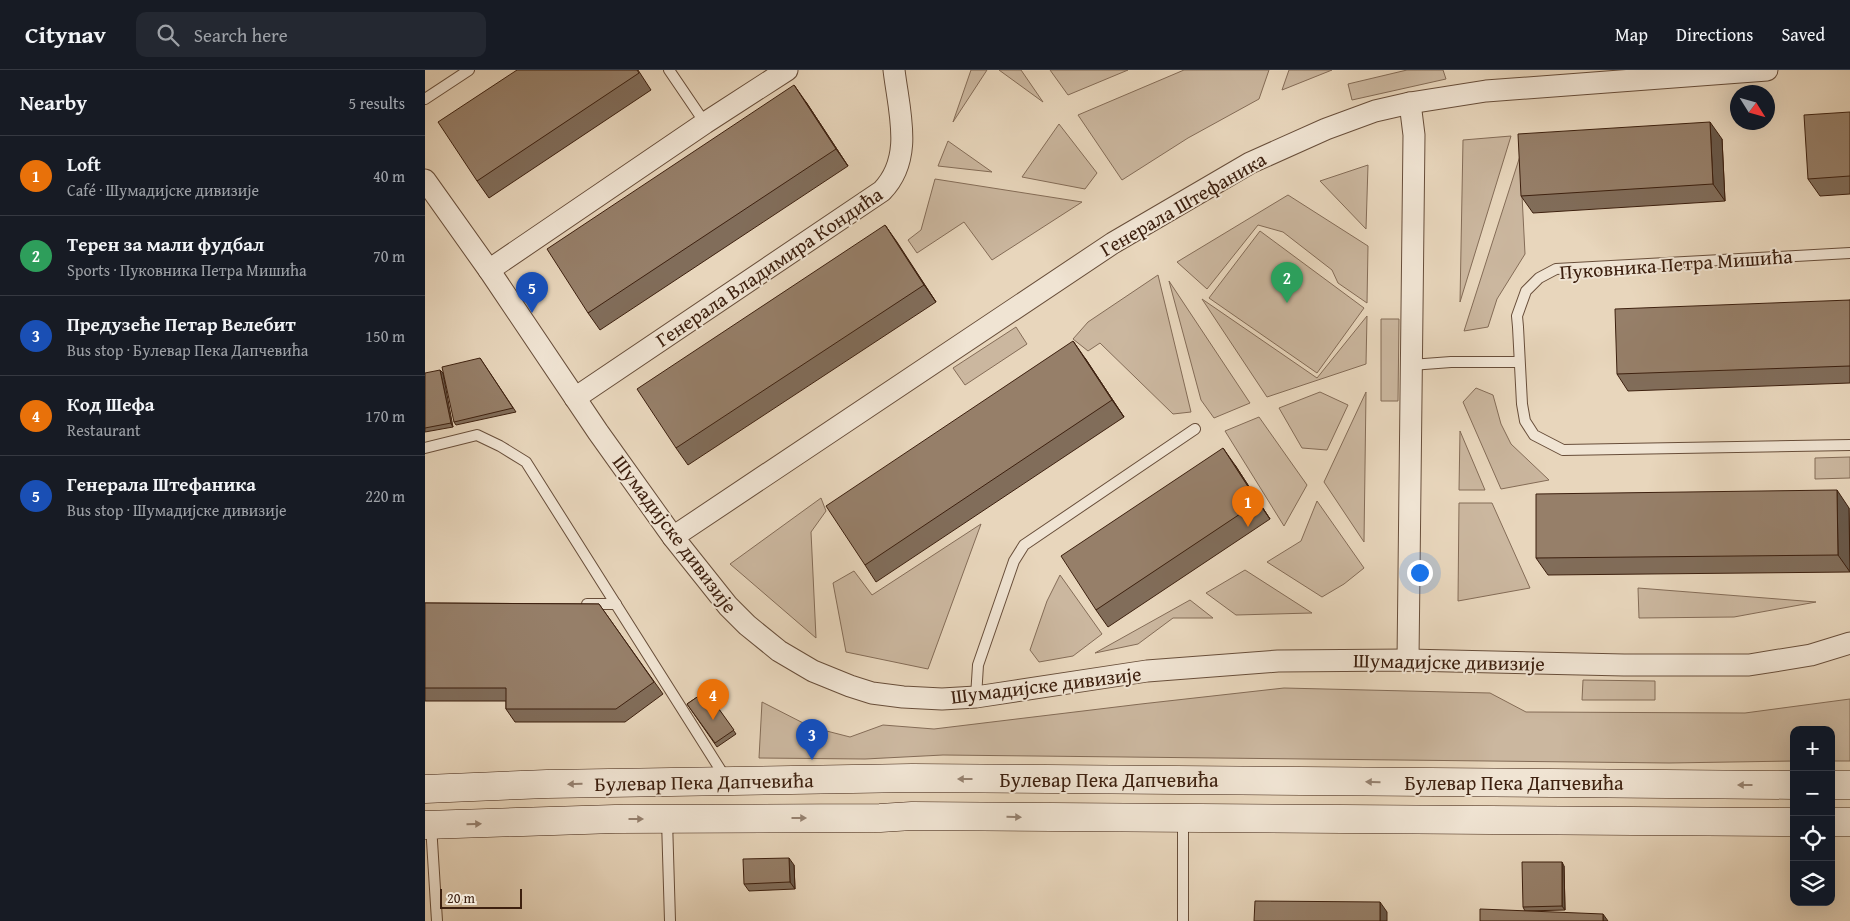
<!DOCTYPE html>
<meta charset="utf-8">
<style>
:root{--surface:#171b24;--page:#242831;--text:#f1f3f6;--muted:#9ea1a6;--line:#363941;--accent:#0f766e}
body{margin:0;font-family:"Gentium Book Plus",serif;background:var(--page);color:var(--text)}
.controls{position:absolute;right:15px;bottom:15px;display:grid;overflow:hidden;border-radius:10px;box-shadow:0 5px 20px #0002}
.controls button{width:45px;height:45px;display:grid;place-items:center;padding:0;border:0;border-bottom:1px solid var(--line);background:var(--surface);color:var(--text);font:25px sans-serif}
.compass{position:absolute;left:1305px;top:15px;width:45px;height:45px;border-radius:50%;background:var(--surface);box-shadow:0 5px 20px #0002;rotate:127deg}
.scale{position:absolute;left:15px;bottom:12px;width:82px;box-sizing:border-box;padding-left:5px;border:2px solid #3d200f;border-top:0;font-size:14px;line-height:18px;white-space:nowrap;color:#3d200f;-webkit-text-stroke:4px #f0e4d3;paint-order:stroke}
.you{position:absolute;left:994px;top:502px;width:18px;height:18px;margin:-12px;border:4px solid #fff;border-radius:50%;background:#1a73e8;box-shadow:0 0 0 8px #1a73e833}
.badge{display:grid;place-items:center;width:32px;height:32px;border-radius:50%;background:var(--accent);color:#fff;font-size:16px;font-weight:700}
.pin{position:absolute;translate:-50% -41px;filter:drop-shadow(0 1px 2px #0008)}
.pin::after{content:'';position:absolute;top:26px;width:18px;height:15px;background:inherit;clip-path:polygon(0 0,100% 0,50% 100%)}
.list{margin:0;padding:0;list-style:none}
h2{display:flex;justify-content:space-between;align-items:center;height:65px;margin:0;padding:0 20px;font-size:21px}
h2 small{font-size:16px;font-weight:400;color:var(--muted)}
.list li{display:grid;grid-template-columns:32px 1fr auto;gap:15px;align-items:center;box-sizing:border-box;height:80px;padding:0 20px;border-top:1px solid var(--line)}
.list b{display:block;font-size:19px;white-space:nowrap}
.list p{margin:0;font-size:16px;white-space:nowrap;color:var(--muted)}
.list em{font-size:16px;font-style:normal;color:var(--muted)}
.icon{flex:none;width:28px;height:28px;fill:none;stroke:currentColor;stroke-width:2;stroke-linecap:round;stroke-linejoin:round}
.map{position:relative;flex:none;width:1425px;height:851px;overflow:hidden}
header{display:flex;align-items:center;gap:30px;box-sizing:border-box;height:70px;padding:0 25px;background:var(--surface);border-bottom:1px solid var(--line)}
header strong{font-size:24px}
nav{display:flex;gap:28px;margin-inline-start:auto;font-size:18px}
.search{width:350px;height:45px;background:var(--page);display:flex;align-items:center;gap:12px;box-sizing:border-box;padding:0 18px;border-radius:10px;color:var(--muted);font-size:19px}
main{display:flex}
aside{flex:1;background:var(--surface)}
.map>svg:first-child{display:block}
</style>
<header>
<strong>Citynav</strong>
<div class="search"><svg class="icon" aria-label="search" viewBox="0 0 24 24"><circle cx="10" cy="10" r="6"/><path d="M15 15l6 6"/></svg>Search here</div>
<nav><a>Map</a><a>Directions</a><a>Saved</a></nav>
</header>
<main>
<aside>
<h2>Nearby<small>5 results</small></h2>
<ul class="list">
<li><span class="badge" style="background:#e8710a">1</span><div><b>Loft</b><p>Café · Шумадијске дивизије</p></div><em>40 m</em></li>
<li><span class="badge" style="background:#2e9e5b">2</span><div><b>Терен за мали фудбал</b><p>Sports · Пуковника Петра Мишића</p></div><em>70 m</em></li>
<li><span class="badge" style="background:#1a4fb4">3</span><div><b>Предузеће Петар Велебит</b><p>Bus stop · Булевар Пека Дапчевића</p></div><em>150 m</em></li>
<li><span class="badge" style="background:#e8710a">4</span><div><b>Код Шефа</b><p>Restaurant</p></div><em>170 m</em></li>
<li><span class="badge" style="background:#1a4fb4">5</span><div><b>Генерала Штефаника</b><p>Bus stop · Шумадијске дивизије</p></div><em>220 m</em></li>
</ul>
</aside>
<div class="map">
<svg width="1425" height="851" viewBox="0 0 1425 851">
<rect width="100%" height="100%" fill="#e8d6bc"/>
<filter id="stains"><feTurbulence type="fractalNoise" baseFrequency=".004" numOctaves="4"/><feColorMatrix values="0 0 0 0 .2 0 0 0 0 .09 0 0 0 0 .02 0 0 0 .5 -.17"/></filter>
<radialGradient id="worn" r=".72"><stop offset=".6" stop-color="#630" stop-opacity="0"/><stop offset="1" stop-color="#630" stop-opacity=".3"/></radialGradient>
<g fill="#cbb79f" stroke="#846c57">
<polygon points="546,0 562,0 528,52"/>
<polygon points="574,0 596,0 618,32"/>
<polygon points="625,0 703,0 643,25"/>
<polygon points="759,0 844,0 834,29 763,68 697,110 653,45"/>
<polygon points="864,0 907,0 857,20"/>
<polygon points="982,0 1018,0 1021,9 927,30 923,14"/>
<polygon points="634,54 672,103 660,119 597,107"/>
<polygon points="1086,66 1035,232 1038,70"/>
<polygon points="523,71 567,102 513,96"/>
<polygon points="1095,86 1100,184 1072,229 1063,257 1039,261"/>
<polygon points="943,95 941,159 895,111"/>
<polygon points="510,109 657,132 567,190 539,152 492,183 483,170 496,160"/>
<polygon points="863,125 943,176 942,233 913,213 907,200 858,162 833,155 782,219 752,192"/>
<polygon points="835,161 939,238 892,303 784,228"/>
<polygon points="733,205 766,342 748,344 675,273 663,281 648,269 663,252"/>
<polygon points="744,211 825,333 789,348 776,330"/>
<polygon points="777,229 892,308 942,246 941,294 842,327"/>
<polygon points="956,249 974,249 973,331 956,331"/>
<polygon points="591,257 602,274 540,315 528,298"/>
<polygon points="1051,318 1068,325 1076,354 1086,374 1124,410 1076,419 1038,332"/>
<polygon points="895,322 923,335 902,380 877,378 854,338"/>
<polygon points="941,322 939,472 899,412"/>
<polygon points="834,347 882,415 859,456 800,361"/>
<polygon points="1035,361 1060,420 1034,420"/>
<polygon points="1425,387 1425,408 1390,409 1390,388"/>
<polygon points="396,428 401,441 386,462 391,568 305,494"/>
<polygon points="892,431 939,498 919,514 897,527 842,492 876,471"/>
<polygon points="1034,433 1067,433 1105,518 1033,531"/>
<polygon points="556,454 503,599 421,582 408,513 429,501 447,525"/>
<polygon points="820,500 887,543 811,545 781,523"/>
<polygon points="635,505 677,564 648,586 614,592 605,580 622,531"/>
<polygon points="1213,518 1391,532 1309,547 1214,548"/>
<polygon points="765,530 788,548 748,548 713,574 670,583"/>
<polygon points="1158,610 1230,611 1230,630 1157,630"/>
<polygon points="859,618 1065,623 1101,642 1320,643 1425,629 1425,691 1406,691 1406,660 1369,660 1369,691 1244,693 518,685 440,689 334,688 337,632 386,657 425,667 458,655 509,659 716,634"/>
</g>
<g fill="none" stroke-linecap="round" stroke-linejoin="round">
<g stroke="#684e3a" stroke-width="12">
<g id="lane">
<polyline points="244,0 280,53"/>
<polyline points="0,29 44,0"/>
<polyline points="1425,183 1131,199 1114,208 1101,221 1092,246 1093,257 1097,334 1100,351 1109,365 1138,380 1425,375"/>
<polyline points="986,295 1026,292 1094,292"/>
<polyline points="0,378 52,365 75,376 101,392 300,707"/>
<polyline points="162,534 191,534"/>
<polyline points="551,627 553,595 589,491 599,475 770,359"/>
<polyline points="242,750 245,851"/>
<polyline points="6,755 12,851"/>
<polyline points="758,851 758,749"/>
</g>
</g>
<g stroke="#684e3a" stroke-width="23">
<g id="street">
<polyline points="0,110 64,200 173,362 248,467 303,536 322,555 354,581 388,601 425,616 447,623 478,627 517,629 551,627 722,601 853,591 983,590 1199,595 1324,595 1386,585 1425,573"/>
<polyline points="64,200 280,53 362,0"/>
<path d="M150,328L457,121C489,88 474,42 469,0"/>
<polyline points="248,467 688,173 825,93 901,59 950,41 985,33 1061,21 1342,0"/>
<polyline points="983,590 989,65 985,33"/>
</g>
</g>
<g stroke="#3d200f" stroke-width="29">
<g id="secondary">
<polyline points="1406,715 1425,715"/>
<polyline points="0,719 122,714 487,708 1369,715"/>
<polyline points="1406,752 1425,752"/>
<polyline points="0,755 190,749 455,748 487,746 1369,752"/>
</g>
</g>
<use href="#lane" stroke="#f0e4d3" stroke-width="10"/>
<use href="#street" stroke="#f0e4d3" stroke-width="21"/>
<use href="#secondary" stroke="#f0e4d3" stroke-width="28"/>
</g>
<g fill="#816d5a" stroke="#3d200f">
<polygon points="92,0 213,0 226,20 64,128 52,111"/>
<polygon points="381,32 423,96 175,260 163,243"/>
<polygon points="1425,42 1425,124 1395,126 1383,109"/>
<polygon points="1297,69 1300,131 1108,143 1096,126"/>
<polygon points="460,155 511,232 263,395 251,378"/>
<polygon points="1425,230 1425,313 1203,321 1192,304"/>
<polygon points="55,288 91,342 31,355 29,352"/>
<polygon points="660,288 699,347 451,512 440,495"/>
<polygon points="0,303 28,357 0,362"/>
<polygon points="810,395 845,449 683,557 671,540"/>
<polygon points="1424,438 1425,502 1123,505 1111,488"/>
<polygon points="0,533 174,534 238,624 200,652 90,652 81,639 81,631 0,631"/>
<polygon points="281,621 311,664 292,677 262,634"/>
<polygon points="369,795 370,819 324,821 319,814"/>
<polygon points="1139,796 1140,840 1100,841 1098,837"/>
</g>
<g fill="#69594a" stroke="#3d200f">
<polygon points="369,15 381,32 423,96 411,79"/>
<polygon points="1285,52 1297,69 1300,131 1288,114"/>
<polygon points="460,155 472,172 511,232 499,215"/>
<polygon points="648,271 660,288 699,347 687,330"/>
<polygon points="15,300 18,303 28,357 26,353"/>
<polygon points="798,378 810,395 845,449 833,432"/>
<polygon points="1412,420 1424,438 1425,502 1413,485"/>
<polygon points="364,788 369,795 370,819 365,812"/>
<polygon points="1137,792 1139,796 1140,840 1137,836"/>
<polygon points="955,832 962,842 962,851 955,851"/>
<polygon points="1178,844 1183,851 1178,851"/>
</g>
<g fill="#967f69" stroke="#3d200f">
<polygon points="92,0 212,0 214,3 52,111 13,52"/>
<polygon points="369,15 411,79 163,243 122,179"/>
<polygon points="1425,42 1425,106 1383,109 1379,45"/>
<polygon points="1285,52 1288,114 1096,126 1093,64"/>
<polygon points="460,155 499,215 251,378 212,319"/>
<polygon points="1425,230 1425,296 1192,304 1190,239"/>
<polygon points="648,271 687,330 440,495 401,436"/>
<polygon points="55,288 88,338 29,352 17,297"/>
<polygon points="15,300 26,353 0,358 0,303"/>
<polygon points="798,378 833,432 671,540 636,486"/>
<polygon points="1412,420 1413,485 1111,488 1111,424"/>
<polygon points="0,533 174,534 229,612 191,639 81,639 81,618 0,618"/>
<polygon points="281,621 309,660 290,673 262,634"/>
<polygon points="364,788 365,812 319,814 318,789"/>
<polygon points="1097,792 1137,792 1137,836 1098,837"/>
<polygon points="830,831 955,832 955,851 829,851"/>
<polygon points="1055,839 1178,844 1178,851 1055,851"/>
</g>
<defs><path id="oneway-solid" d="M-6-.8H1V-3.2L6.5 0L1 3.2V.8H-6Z" transform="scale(1.25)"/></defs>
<g fill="#968271">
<use href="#oneway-solid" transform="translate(540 709) rotate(-180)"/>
<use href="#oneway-solid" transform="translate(948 712) rotate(-179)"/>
<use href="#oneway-solid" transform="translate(150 714) rotate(179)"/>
<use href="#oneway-solid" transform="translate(1320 715) rotate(-180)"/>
<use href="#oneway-solid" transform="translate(589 747) rotate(1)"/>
<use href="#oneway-solid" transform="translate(374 748)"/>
<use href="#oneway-solid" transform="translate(211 749)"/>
<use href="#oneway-solid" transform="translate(49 754) rotate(-2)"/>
</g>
<g text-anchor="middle" stroke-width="4" stroke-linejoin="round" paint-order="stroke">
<g font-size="20" fill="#3d200f" stroke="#f0e4d3">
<text transform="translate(758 134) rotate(-30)" y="7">Генерала Штефаника</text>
<text transform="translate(1251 194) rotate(-4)" y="7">Пуковника Петра Мишића</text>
<text transform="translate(344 197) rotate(-34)" y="7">Генерала Владимира Кондића</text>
<text transform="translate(250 464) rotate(53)" y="7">Шумадијске дивизије</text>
<text transform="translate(1024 592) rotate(1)" y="7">Шумадијске дивизије</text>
<text transform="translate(621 615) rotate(-7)" y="7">Шумадијске дивизије</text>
<text x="684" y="717">Булевар Пека Дапчевића</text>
<text transform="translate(279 712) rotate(-1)" y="7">Булевар Пека Дапчевића</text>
<text x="1089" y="720">Булевар Пека Дапчевића</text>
</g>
</g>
<rect width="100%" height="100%" filter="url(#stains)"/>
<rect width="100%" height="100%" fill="url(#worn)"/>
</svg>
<div class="controls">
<button>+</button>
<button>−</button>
<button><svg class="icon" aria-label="locate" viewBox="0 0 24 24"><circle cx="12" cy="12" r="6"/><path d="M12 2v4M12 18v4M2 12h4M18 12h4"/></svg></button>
<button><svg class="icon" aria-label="layers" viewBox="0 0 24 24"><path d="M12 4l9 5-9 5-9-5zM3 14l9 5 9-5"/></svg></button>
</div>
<svg class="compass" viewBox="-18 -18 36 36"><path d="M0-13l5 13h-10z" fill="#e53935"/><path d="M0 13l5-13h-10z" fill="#9ea1a6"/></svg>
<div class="scale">20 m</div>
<div class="you"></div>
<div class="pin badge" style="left:823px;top:457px;background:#e8710a">1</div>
<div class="pin badge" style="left:862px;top:233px;background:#2e9e5b">2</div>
<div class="pin badge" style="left:387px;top:690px;background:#1a4fb4">3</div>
<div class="pin badge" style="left:288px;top:650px;background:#e8710a">4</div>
<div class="pin badge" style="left:107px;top:243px;background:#1a4fb4">5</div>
</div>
</main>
